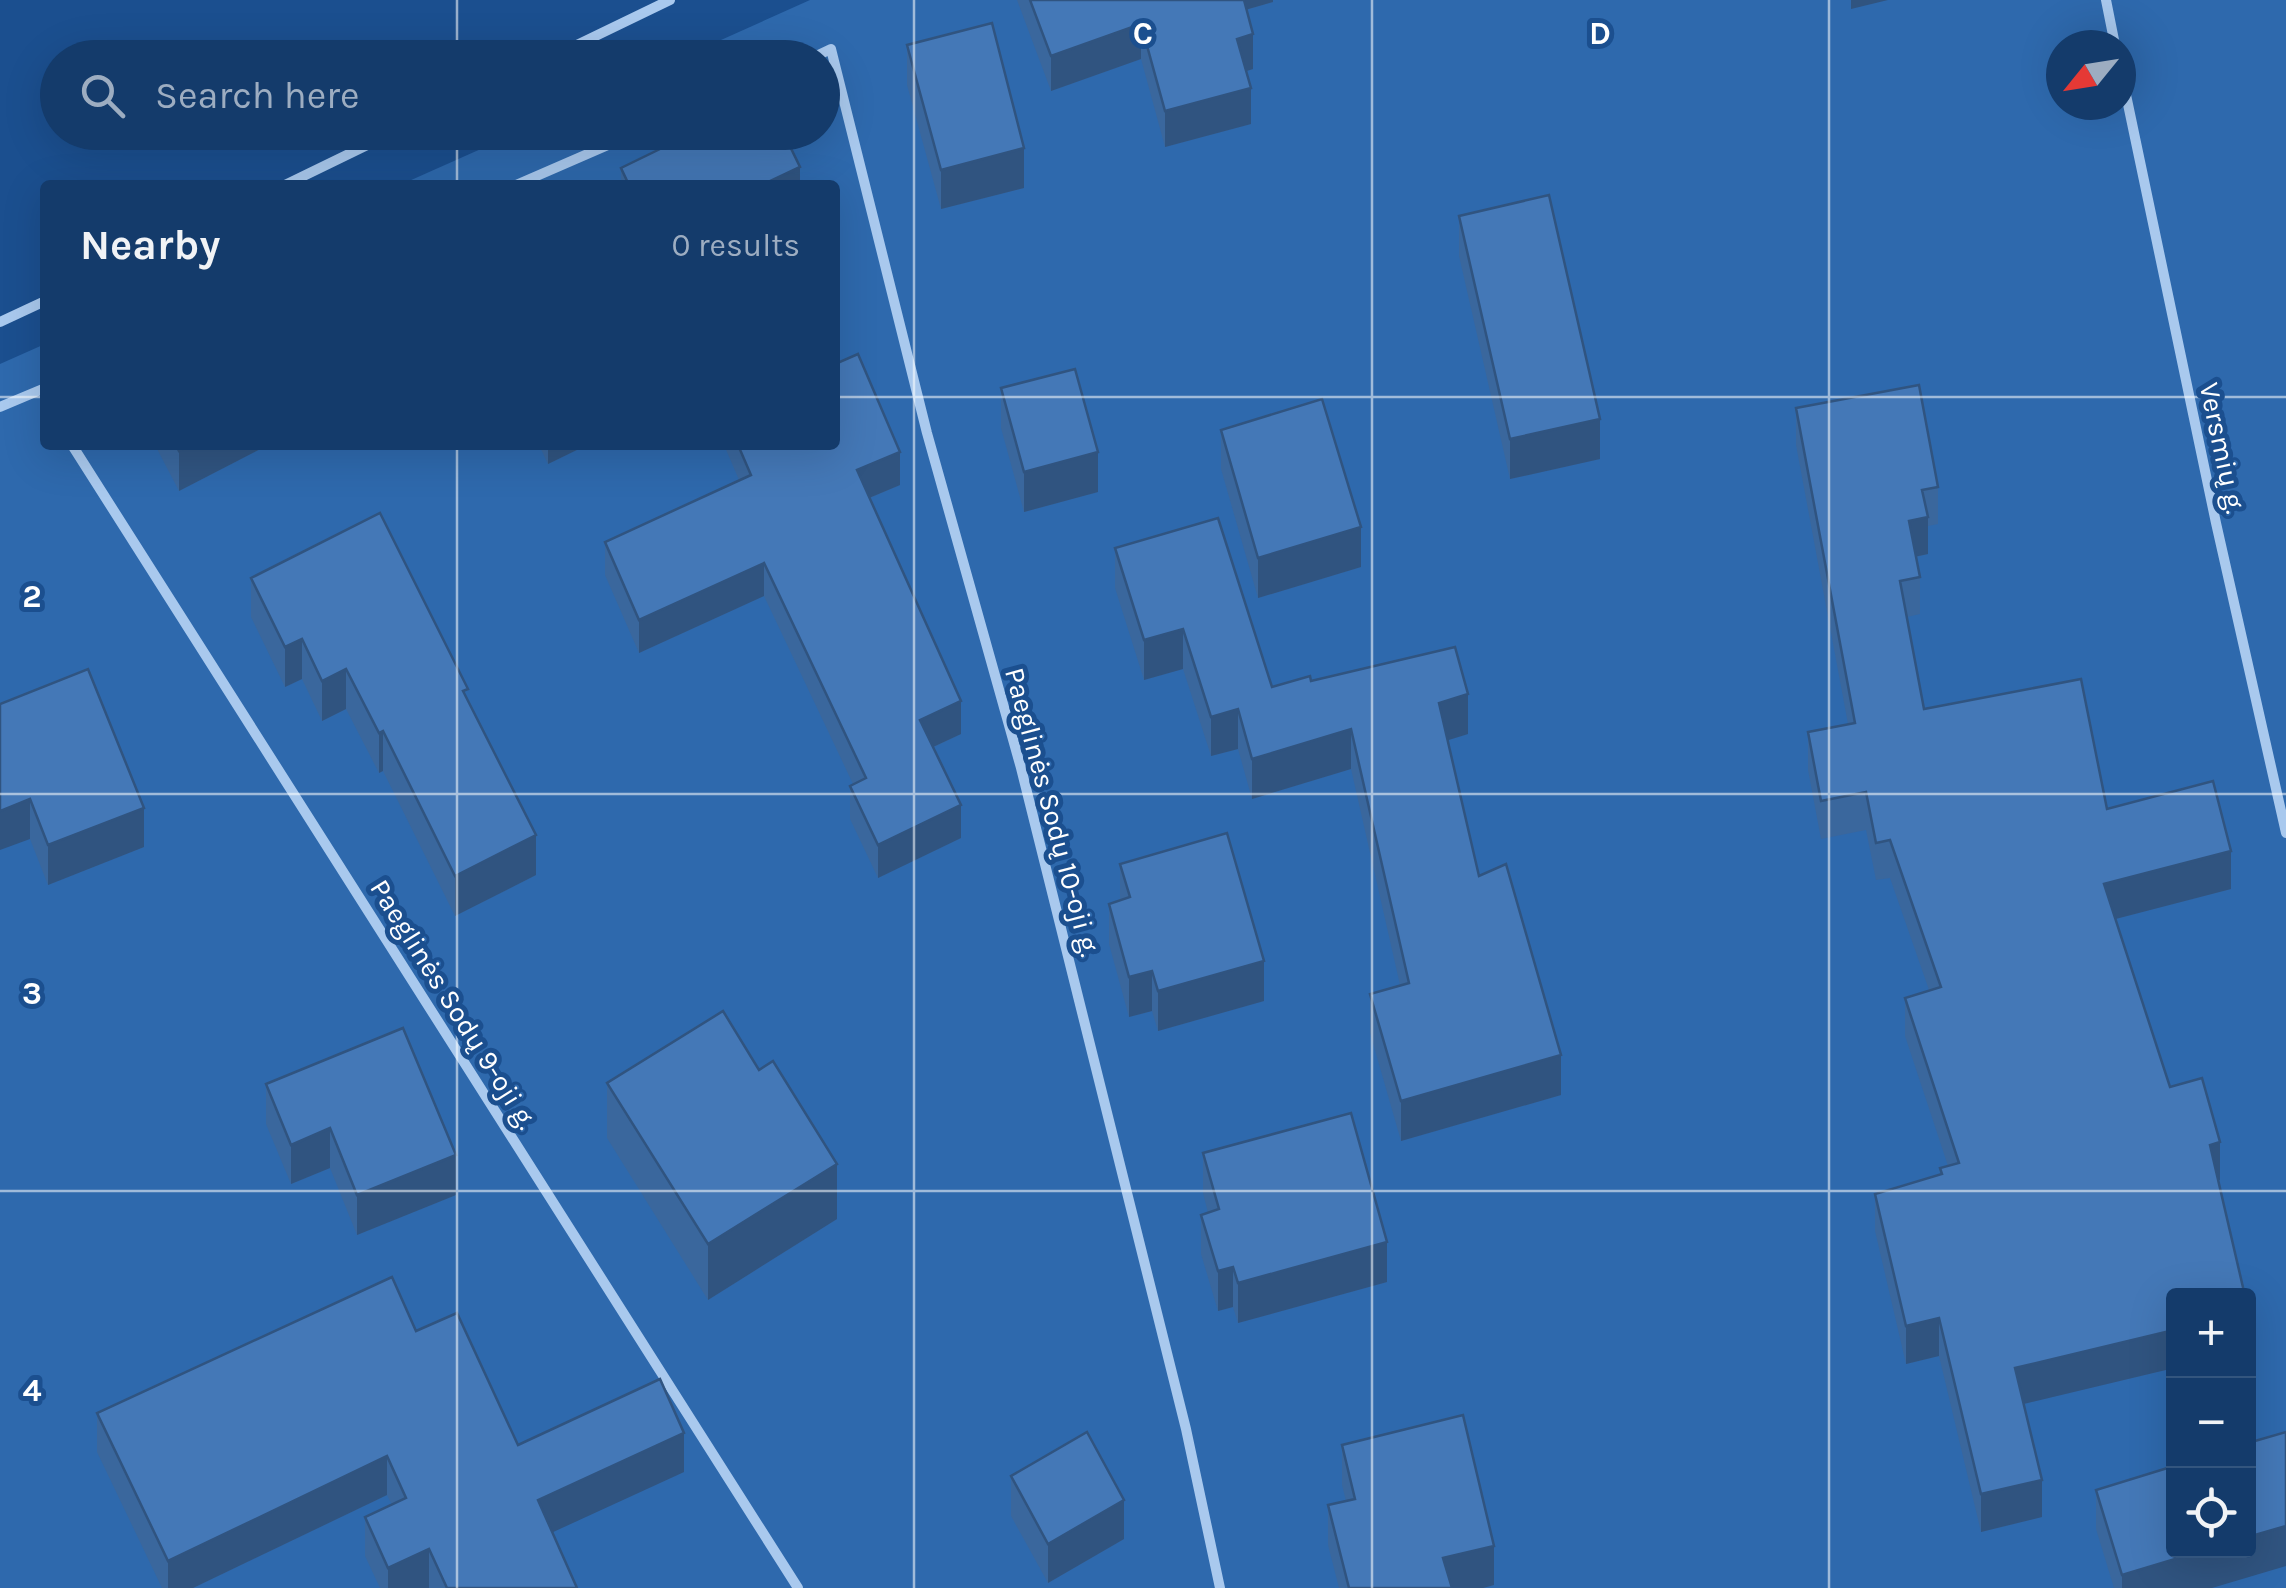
<!DOCTYPE html>
<meta charset="utf-8">
<style>
:root{--surface:#143b6b;--page:#1d4271;--text:#f1f3f6;--muted:#9dadc1;--line:#33557e}
body{margin:0;font-family:Karla,sans-serif;background:var(--page);color:var(--text)}
.controls{position:absolute;right:30px;bottom:30px;display:grid;overflow:hidden;border-radius:10px;box-shadow:0 10px 40px #0002}
.controls button{width:90px;height:90px;display:grid;place-items:center;padding:0;border:0;border-bottom:2px solid var(--line);background:var(--surface);color:var(--text);font:50px sans-serif}
.compass{position:absolute;left:2046px;top:30px;width:90px;height:90px;border-radius:50%;background:var(--surface);box-shadow:0 10px 40px #0002;rotate:240deg}
.list{margin:0;padding:0;list-style:none}
h2{display:flex;justify-content:space-between;align-items:center;height:130px;margin:0;padding:0 40px;font-size:42px}
h2 small{font-size:32px;font-weight:400;color:var(--muted)}
.icon{flex:none;width:55px;height:55px;fill:none;stroke:currentColor;stroke-width:2;stroke-linecap:round;stroke-linejoin:round}
.map{position:relative;flex:none;width:2286px;height:1588px;overflow:hidden}
.search{position:absolute;background:var(--surface);box-shadow:0 10px 40px #0002;left:40px;top:40px;width:800px;height:110px;display:flex;align-items:center;gap:25px;box-sizing:border-box;padding:0 35px;border-radius:55px;color:var(--muted);font-size:38px}
.panel{position:absolute;background:var(--surface);box-shadow:0 10px 40px #0002;left:40px;top:180px;width:800px;height:270px;border-radius:10px}
.map>svg:first-child{display:block}
</style>
<div class="map">
<svg width="2286" height="1588" viewBox="0 0 2286 1588">
<rect width="100%" height="100%" fill="#1b4f8f"/>
<path fill="#2e69ad" fill-rule="evenodd" d="M810,0H2286V1588H0V364L45,344V445H835V185H400L517,133L822,132V58L683,57ZM2061,45H2121V105H2061ZM2174,1296H2248V1550H2174Z"/>
<g fill="none" stroke-linecap="round" stroke-linejoin="round">
<g stroke="#a9c9ee" stroke-width="10">
<polyline points="2106,0 2115,45"/>
<polyline points="550,58 670,0"/>
<polyline points="812,58 831,49 927,433 1021,768 1186,1429 1220,1588"/>
<polyline points="2121,71 2216,523 2286,833"/>
<polyline points="285,185 394,132"/>
<polyline points="516,185 638,132"/>
<polyline points="0,322 45,301"/>
<polyline points="0,407 45,388"/>
<polyline points="72,445 798,1588"/>
</g>
</g>
<g fill="#3a679d">
<polygon points="1017,0 1273,0 1273,2 1246,10 1253,69 1246,71 1251,124 1165,147 1141,59 1051,91"/>
<polygon points="907,45 1024,188 941,209 907,85"/>
<polygon points="621,168 800,185 621,185"/>
<polygon points="1459,216 1600,459 1510,479 1459,256"/>
<polygon points="1001,388 1098,492 1024,512 1001,428"/>
<polygon points="1796,408 1938,487 1938,524 1928,526 1928,554 1916,557 1920,577 1920,614 1907,617 1924,709 2107,809 2231,889 2115,919 2170,1087 2220,1180 2218,1180 2174,1368 2023,1404 2042,1517 1981,1532 1939,1356 1906,1364 1875,1231 1875,1194 1940,1175 1940,1168 1948,1166 1905,1036 1905,998 1929,990 1890,878 1876,880 1866,830 1821,839 1808,770 1808,732 1848,724 1796,445"/>
<polygon points="1221,430 1361,567 1258,598 1221,469"/>
<polygon points="155,445 268,445 179,491"/>
<polygon points="539,445 587,445 548,464"/>
<polygon points="724,445 835,445 900,485 870,498 961,734 934,747 961,838 878,878 850,819 850,786 853,784 764,596 639,653 605,575 605,542 739,480"/>
<polygon points="1115,548 1272,687 1311,681 1468,734 1448,740 1479,876 1561,1095 1401,1141 1370,1033 1370,994 1400,985 1351,769 1252,799 1238,749 1211,756 1183,669 1144,680 1115,588"/>
<polygon points="251,578 468,701 536,875 455,916 383,771 379,773 346,709 322,721 302,679 285,687 251,617"/>
<polygon points="0,704 144,847 48,885 30,839"/>
<polygon points="1120,864 1264,1001 1158,1031 1152,1011 1129,1017 1109,944 1109,904 1120,900"/>
<polygon points="607,1083 837,1219 708,1300 607,1138"/>
<polygon points="266,1084 456,1195 357,1235 330,1168 291,1184 266,1124"/>
<polygon points="1203,1153 1387,1282 1238,1323 1233,1307 1218,1311 1201,1254 1201,1215 1208,1213 1203,1193"/>
<polygon points="416,1331 518,1445 684,1472 552,1532 577,1588 380,1588 365,1556 365,1517 392,1505 387,1495 193,1588 162,1588 97,1452 97,1413"/>
<polygon points="1342,1445 1494,1585 1483,1588 1339,1588 1328,1545 1328,1505 1346,1501 1342,1485"/>
<polygon points="1011,1476 1124,1539 1048,1583 1011,1516"/>
<polygon points="2096,1490 2212,1588 2114,1588 2096,1529"/>
</g>
<g fill="#305480">
<polygon points="1238,0 1273,0 1273,2 1238,12"/>
<polygon points="1851,0 1888,0 1851,9"/>
<polygon points="1141,24 1141,59 1051,91 1051,56"/>
<polygon points="1253,34 1253,69 1237,74 1237,39"/>
<polygon points="1251,88 1251,124 1165,147 1165,111"/>
<polygon points="1024,148 1024,188 941,209 941,170"/>
<polygon points="800,167 800,185 762,185"/>
<polygon points="1600,419 1600,459 1510,479 1510,439"/>
<polygon points="191,445 268,445 179,491 179,451"/>
<polygon points="548,445 587,445 548,464"/>
<polygon points="900,452 900,485 857,503 857,470"/>
<polygon points="1098,452 1098,492 1024,512 1024,472"/>
<polygon points="1928,517 1928,554 1909,558 1909,521"/>
<polygon points="1361,527 1361,567 1258,598 1258,558"/>
<polygon points="764,563 764,596 639,653 639,620"/>
<polygon points="1183,629 1183,669 1144,680 1144,640"/>
<polygon points="302,639 302,679 285,687 285,647"/>
<polygon points="346,669 346,709 322,721 322,681"/>
<polygon points="1468,694 1468,734 1439,743 1439,703"/>
<polygon points="961,701 961,734 920,753 920,720"/>
<polygon points="1238,709 1238,749 1211,756 1211,717"/>
<polygon points="1351,729 1351,769 1252,799 1252,759"/>
<polygon points="383,731 383,771 379,773 379,733"/>
<polygon points="30,799 30,839 0,850 0,811"/>
<polygon points="961,805 961,838 878,878 878,845"/>
<polygon points="144,808 144,847 48,885 48,845"/>
<polygon points="536,835 536,875 455,916 455,876"/>
<polygon points="2231,851 2231,889 2104,922 2104,884"/>
<polygon points="1264,961 1264,1001 1158,1031 1158,991"/>
<polygon points="1152,971 1152,1011 1129,1017 1129,977"/>
<polygon points="1561,1055 1561,1095 1401,1141 1401,1101"/>
<polygon points="330,1128 330,1168 291,1184 291,1145"/>
<polygon points="2220,1142 2220,1180 2210,1183 2210,1145"/>
<polygon points="456,1155 456,1195 357,1235 357,1195"/>
<polygon points="837,1164 837,1219 708,1300 708,1244"/>
<polygon points="1387,1242 1387,1282 1238,1323 1238,1283"/>
<polygon points="1233,1267 1233,1307 1218,1311 1218,1271"/>
<polygon points="1939,1318 1939,1356 1906,1364 1906,1326"/>
<polygon points="2174,1330 2174,1368 2015,1406 2015,1368"/>
<polygon points="684,1433 684,1472 538,1539 538,1500"/>
<polygon points="387,1456 387,1495 193,1588 168,1588 168,1561"/>
<polygon points="2042,1480 2042,1517 1981,1532 1981,1494"/>
<polygon points="1124,1500 1124,1539 1048,1583 1048,1544"/>
<polygon points="2286,1526 2286,1566 2212,1588 2122,1588 2122,1575 2205,1550 2248,1550 2248,1537"/>
<polygon points="1494,1546 1494,1585 1483,1588 1443,1588 1443,1558"/>
<polygon points="429,1549 429,1588 388,1588 388,1568"/>
</g>
<g fill="#4478b7" stroke="#305480" stroke-width="2.5">
<polygon points="1030,0 1244,0 1253,34 1237,39 1251,88 1165,111 1141,24 1051,56"/>
<polygon points="992,23 1024,148 941,170 907,45"/>
<polygon points="695,132 783,132 800,167 762,185 629,185 621,168"/>
<polygon points="1549,195 1600,419 1510,439 1459,216"/>
<polygon points="858,354 900,452 857,470 961,701 920,720 961,805 878,845 850,786 866,778 764,563 639,620 605,542 751,475 738,445 835,445 835,364"/>
<polygon points="1075,369 1098,452 1024,472 1001,388"/>
<polygon points="1919,385 1938,487 1922,490 1928,517 1909,521 1920,577 1900,581 1924,709 2081,679 2107,809 2213,781 2231,851 2104,884 2170,1087 2202,1078 2220,1142 2210,1145 2245,1296 2174,1296 2174,1330 2015,1368 2042,1480 1981,1494 1939,1318 1906,1326 1875,1194 1942,1174 1940,1168 1959,1163 1905,998 1941,987 1890,840 1876,843 1866,792 1821,801 1808,732 1855,723 1796,408"/>
<polygon points="1322,399 1361,527 1258,558 1221,430"/>
<polygon points="176,445 191,445 179,451"/>
<polygon points="380,513 468,689 463,691 536,835 455,876 383,731 379,733 346,669 322,681 302,639 285,647 251,578"/>
<polygon points="1218,518 1272,687 1310,676 1311,681 1455,647 1468,694 1439,703 1479,876 1506,864 1561,1055 1401,1101 1370,994 1409,983 1351,729 1252,759 1238,709 1211,717 1183,629 1144,640 1115,548"/>
<polygon points="88,669 144,808 48,845 30,799 0,811 0,704"/>
<polygon points="1227,833 1264,961 1158,991 1152,971 1129,977 1109,904 1130,897 1120,864"/>
<polygon points="723,1011 759,1070 773,1061 837,1164 708,1244 607,1083"/>
<polygon points="403,1028 456,1155 357,1195 330,1128 291,1145 266,1084"/>
<polygon points="1351,1113 1387,1242 1238,1283 1233,1267 1218,1271 1201,1215 1219,1209 1203,1153"/>
<polygon points="392,1277 416,1331 457,1313 518,1445 660,1379 684,1433 538,1500 577,1588 447,1588 429,1549 388,1568 365,1517 406,1498 387,1456 168,1561 97,1413"/>
<polygon points="1463,1415 1494,1546 1443,1558 1452,1588 1349,1588 1328,1505 1355,1499 1342,1445"/>
<polygon points="1087,1432 1124,1500 1048,1544 1011,1476"/>
<polygon points="2286,1432 2286,1526 2248,1537 2248,1443"/>
<polygon points="2174,1466 2174,1550 2205,1550 2122,1575 2096,1490"/>
</g>
<path fill="none" stroke="#fff" stroke-width="2.5" stroke-opacity="0.55" d="M457,0V58M914,0V1588M1372,0V1588M1829,0V1588M457,132V185M0,397H45M835,397H2286M457,445V1588M0,794H2286M0,1191H2286"/>
<g text-anchor="middle" stroke-width="10" stroke-linejoin="round" paint-order="stroke">
<g font-size="28" fill="#fff" stroke="#1b4f8f">
<text transform="translate(2223 448) rotate(78)" y="10">Versmių g.</text>
<text transform="translate(1053 812) rotate(75)" y="10">Paeglinės Sodų 10-oji g.</text>
<text transform="translate(454 1004) rotate(58)" y="10">Paeglinės Sodų 9-oji g.</text>
</g>
</g>
<g font-size="32" text-anchor="middle" font-weight="bold" fill="#fff" stroke="#1b4f8f" stroke-width="10" stroke-linejoin="round" paint-order="stroke">
<text x="1143" y="44">C</text>
<text x="1600" y="44">D</text>
<text x="32" y="607">2</text>
<text x="32" y="1004">3</text>
<text x="32" y="1401">4</text>
</g>
</svg>
<div class="controls">
<button>+</button>
<button>−</button>
<button><svg class="icon" aria-label="locate" viewBox="0 0 24 24"><circle cx="12" cy="12" r="6"/><path d="M12 2v4M12 18v4M2 12h4M18 12h4"/></svg></button>
</div>
<svg class="compass" viewBox="-18 -18 36 36"><path d="M0-13l5 13h-10z" fill="#e53935"/><path d="M0 13l5-13h-10z" fill="#9dadc1"/></svg>
<div class="search"><svg class="icon" aria-label="search" viewBox="0 0 24 24"><circle cx="10" cy="10" r="6"/><path d="M15 15l6 6"/></svg>Search here</div>
<section class="panel">
<h2>Nearby<small>0 results</small></h2>
<ul class="list">
</ul>
</section>
</div>
